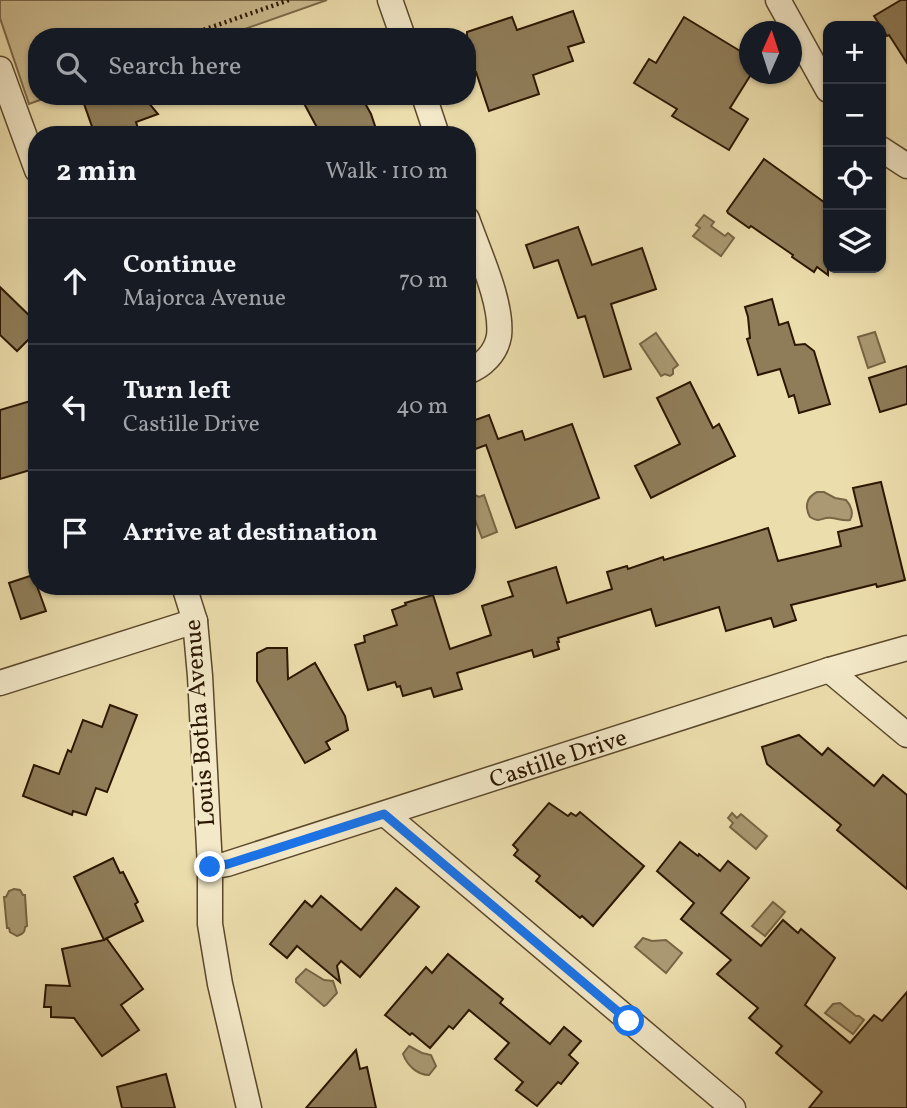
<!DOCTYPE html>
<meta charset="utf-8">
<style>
:root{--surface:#171b24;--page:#20242c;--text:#f1f3f6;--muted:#9ea1a6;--line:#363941}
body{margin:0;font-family:Vollkorn,serif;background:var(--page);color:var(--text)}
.controls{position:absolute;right:21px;top:21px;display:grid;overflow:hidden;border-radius:14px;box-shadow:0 2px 5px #0004}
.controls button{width:63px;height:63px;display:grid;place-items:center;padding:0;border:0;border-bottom:2px solid var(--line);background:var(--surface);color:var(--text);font:35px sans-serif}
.compass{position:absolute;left:739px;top:21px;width:63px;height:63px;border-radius:50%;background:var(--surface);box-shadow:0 2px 5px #0004;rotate:3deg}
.stop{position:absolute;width:21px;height:21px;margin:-16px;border:5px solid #1a73e8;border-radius:50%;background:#fff}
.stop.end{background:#1a73e8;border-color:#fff;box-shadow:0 2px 7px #0008}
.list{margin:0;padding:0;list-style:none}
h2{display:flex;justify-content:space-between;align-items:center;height:91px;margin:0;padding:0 28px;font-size:30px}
h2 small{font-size:23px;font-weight:400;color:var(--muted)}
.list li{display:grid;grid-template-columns:46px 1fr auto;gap:21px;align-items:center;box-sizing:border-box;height:126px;padding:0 28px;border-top:2px solid var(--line)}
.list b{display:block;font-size:26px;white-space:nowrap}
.list p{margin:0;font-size:23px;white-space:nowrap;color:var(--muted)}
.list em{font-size:23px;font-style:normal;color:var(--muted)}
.icon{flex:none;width:38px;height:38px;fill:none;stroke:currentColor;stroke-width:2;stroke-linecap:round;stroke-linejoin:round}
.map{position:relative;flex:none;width:907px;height:1108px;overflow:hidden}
.search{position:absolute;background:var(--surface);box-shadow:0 2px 5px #0004;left:28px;top:28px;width:448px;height:77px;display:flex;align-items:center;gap:18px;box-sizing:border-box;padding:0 24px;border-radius:28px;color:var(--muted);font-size:26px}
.panel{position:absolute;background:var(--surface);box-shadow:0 2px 5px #0004;left:28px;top:126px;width:448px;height:469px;border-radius:28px}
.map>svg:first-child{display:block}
</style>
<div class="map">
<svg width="907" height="1108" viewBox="0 0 907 1108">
<rect width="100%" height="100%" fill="#ecddac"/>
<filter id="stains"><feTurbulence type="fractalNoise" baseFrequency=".00286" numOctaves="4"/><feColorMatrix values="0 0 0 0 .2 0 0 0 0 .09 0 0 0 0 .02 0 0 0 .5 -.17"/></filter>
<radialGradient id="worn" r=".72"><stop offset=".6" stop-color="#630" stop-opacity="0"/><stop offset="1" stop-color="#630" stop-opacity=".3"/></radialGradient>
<polygon fill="#cbbb8f" stroke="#7b6848" stroke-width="2" points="0,0 327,0 222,37 37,37 37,96 51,96 29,104 0,18"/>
<g fill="#aa9972" stroke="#776544" stroke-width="2">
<polygon points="704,215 714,222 711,226 725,236 728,233 734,238 721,256 693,236 700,228 696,225"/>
<polygon points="875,332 885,362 868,368 858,337"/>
<polygon points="656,333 678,365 673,369 673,374 670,376 665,374 661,376 640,344"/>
<path d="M817,492H824L835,498L846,500C851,505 854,514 850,520C842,521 840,519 832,518C822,516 821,524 810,517C804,506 807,497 817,492Z"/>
<polygon points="475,495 479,497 484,495 497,532 482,538 468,501 472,499 473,496"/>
<polygon points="732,813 737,818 741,814 767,836 756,849 730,827 733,823 728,818"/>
<path d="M14,889L20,890L23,895H25L27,926L25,927C25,932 23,934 17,936L10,932L9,928H7L4,897H6L9,891Z"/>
<polygon points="773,902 785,912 765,936 752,926"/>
<polygon points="643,938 652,941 666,940 682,953 666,973 635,947"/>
<polygon points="306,969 324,980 333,981 337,993 326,1005 324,1006 296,982 296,979"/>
<polygon points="840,1003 856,1016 859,1016 864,1020 853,1034 825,1013 833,1004"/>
<path d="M409,1046L422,1053L431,1055L436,1066L429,1075C417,1075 407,1065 403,1054Z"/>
</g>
<g fill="#8f7d59" stroke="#2b1600" stroke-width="2">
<polygon points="901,0 907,0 907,63 889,35 887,36 874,16"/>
<polygon points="573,11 584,42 568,47 573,61 533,75 539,94 489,111 476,72 474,72 467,55 467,32 512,17 517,30"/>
<polygon points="684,17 750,57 750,76 730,108 748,119 729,150 672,116 677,109 634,83 649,59 656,63"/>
<polygon points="95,96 143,96 158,114 136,122 140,135 95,135 83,101"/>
<polygon points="300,96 361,96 371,114 378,135 321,135"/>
<polygon points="764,159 828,205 828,275 817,267 814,272 792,257 793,255 751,226 749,228 728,213 727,211"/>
<polygon points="578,227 592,265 642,248 656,289 611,304 631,369 604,377 585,316 578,318 558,260 534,268 526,245"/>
<polygon points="0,287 37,323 37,331 17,351 0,335"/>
<polygon points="772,299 779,325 788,322 795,345 805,344 814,351 830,404 799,413 794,395 789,397 780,369 758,375 747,339 750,338 748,317 745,307"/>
<polygon points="907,366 907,404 880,412 869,378"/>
<polygon points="690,382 713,428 719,424 735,456 651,498 635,466 680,444 657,398"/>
<polygon points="37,399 37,468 0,479 0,410"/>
<polygon points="489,415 498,439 522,431 525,440 572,424 599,498 516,528 486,445 467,452 467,423"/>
<polygon points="881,482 905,580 877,587 876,584 791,605 796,620 774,627 771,618 726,631 719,607 656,626 651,609 558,638 559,642 557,642 559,649 534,657 532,650 457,673 462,689 434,697 431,688 403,696 400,686 397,687 395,682 368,690 355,645 365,642 364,636 397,625 392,610 406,605 405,603 433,595 450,649 491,635 482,606 513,596 508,582 556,567 567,603 612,589 607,572 627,566 628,569 663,557 664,560 768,528 778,561 841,546 838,532 862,526 853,488"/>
<polygon points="33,575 46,611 21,619 9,583"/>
<polygon points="267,648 287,648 288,679 315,663 345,716 348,730 326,742 330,749 305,763 257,681 257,653"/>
<polygon points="110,705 137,715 107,792 96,788 86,815 73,811 72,815 23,796 34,765 59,774 68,750 71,752 83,720 102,727"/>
<polygon points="799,735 822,755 828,748 874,786 883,775 907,795 907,889 837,830 841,825 767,764 762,747"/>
<polygon points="549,803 568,816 571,813 576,816 580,812 644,866 593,926 582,916 580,918 536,881 540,876 514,855 518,850 513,845"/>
<polygon points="680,842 698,856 699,854 720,871 728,861 749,878 721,913 761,946 783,920 798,933 801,929 835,958 805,1005 850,1043 874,1015 882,1021 907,992 907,1108 809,1108 822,1092 776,1053 782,1046 749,1018 758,1008 717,974 731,960 681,919 694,903 657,871"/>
<polygon points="113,858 120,873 123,872 138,902 135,904 143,921 105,939 107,939 143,989 121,1005 139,1030 102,1056 74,1018 51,1017 51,1007 44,1007 46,985 70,986 62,949 104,940 74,877"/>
<polygon points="396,888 419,907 360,977 341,961 337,966 340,982 297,946 287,958 270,944 305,901 312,907 321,896 361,930"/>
<polygon points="448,954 503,999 500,1003 550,1044 564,1027 581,1041 569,1055 578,1063 561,1084 558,1082 537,1106 516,1090 523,1082 495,1059 509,1043 469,1010 453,1029 449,1026 430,1048 412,1033 410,1035 385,1015 426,967 432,973"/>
<polygon points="356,1050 360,1069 367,1067 376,1108 306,1108"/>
<polygon points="166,1074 175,1108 122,1108 117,1087"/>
</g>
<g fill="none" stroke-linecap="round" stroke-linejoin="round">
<g stroke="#5b482b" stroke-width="27">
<g id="street">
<polyline points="390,0 403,37"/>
<polyline points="778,0 828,90"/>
<polyline points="0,69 37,170"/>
<polyline points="424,96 437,135"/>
<polyline points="881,149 907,166"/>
<path d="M467,219C478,251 503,303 499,336C496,353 483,366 467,372"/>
<polyline points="184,586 195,621 200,676 210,867 210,924 220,984 249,1108"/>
<polyline points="829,670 907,735"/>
<polyline points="0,683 195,621"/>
<polyline points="385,814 733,1108"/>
<polyline points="210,867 227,864 829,670 907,648"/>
</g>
</g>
<polyline stroke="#2b1600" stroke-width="4.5" stroke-dasharray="2 3.5" stroke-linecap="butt" points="183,37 289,0"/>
<use href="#street" stroke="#f3e9c9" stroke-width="24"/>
</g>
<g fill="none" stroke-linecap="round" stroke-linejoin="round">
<polyline stroke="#1a73e8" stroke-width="9" points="210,867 228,864 384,814 629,1021"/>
</g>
<g text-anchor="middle" stroke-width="5" stroke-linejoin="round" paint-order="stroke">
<g font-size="24" fill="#2b1600" stroke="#f3e9c9">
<text transform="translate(199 723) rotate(-94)" y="8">Louis Botha Avenue</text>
<text transform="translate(558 758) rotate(-18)" y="8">Castille Drive</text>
</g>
</g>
<rect width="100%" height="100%" filter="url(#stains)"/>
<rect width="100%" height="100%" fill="url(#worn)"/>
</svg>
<div class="controls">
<button>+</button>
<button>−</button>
<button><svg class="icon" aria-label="locate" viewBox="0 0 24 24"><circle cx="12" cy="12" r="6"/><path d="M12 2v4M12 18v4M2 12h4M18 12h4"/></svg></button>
<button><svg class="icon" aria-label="layers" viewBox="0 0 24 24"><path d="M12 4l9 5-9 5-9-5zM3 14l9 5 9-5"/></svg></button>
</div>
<svg class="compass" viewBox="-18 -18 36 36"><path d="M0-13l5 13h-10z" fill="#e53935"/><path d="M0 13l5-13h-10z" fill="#9ea1a6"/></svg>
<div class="stop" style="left:629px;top:1021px"></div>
<div class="stop end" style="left:210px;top:867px"></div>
<div class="search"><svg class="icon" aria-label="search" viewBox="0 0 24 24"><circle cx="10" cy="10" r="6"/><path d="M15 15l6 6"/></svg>Search here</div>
<section class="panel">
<h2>2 min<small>Walk · 110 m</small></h2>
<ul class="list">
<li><svg class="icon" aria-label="ahead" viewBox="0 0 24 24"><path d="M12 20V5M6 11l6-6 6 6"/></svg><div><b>Continue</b><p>Majorca Avenue</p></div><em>70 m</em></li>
<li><svg class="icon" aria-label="left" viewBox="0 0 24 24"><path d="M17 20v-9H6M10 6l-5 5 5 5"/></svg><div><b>Turn left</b><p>Castille Drive</p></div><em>40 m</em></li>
<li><svg class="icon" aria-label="arrive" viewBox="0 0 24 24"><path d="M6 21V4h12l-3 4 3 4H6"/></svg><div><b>Arrive at destination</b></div></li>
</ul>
</section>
</div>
